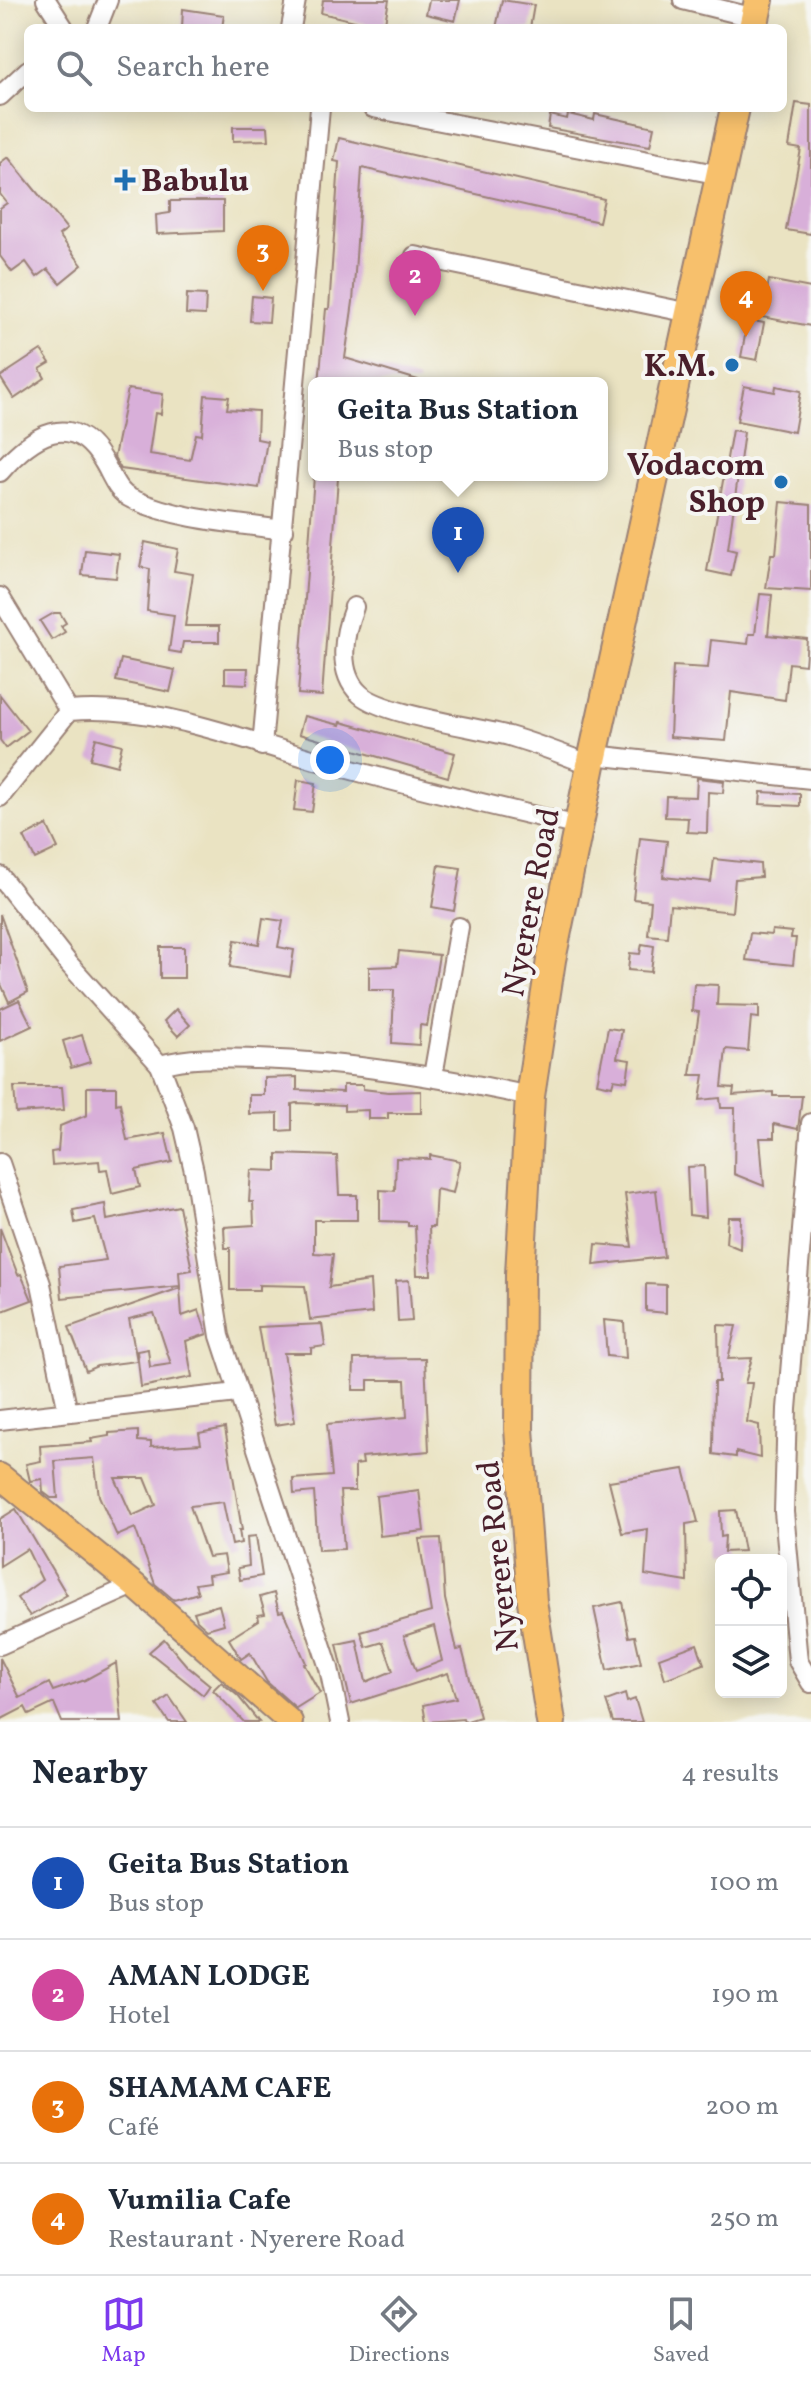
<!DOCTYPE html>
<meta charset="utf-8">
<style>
:root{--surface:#fff;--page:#f6f6f7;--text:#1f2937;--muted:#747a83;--line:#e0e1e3;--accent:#7c3aed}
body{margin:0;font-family:Vollkorn,serif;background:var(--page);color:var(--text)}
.controls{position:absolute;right:24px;bottom:24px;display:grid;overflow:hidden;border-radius:12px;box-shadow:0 4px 20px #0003}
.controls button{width:72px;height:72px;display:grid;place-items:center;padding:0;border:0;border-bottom:2px solid var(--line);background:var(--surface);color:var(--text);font:40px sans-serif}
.you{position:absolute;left:330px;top:760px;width:28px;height:28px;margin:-20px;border:6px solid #fff;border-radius:50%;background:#1a73e8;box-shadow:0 0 0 12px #1a73e833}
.badge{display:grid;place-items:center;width:52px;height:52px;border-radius:50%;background:var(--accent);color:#fff;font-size:26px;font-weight:700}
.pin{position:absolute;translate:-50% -66px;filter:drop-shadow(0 2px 4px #0008)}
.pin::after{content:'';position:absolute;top:42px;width:28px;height:24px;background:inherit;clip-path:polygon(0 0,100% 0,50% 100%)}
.popup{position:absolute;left:308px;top:377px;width:300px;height:104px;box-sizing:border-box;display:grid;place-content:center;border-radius:12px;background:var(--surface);filter:drop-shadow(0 2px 6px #0005);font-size:26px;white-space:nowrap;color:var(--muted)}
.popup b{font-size:30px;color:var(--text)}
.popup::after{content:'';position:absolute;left:50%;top:100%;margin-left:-16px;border:16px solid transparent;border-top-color:var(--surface)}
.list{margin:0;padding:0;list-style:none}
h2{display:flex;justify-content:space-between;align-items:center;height:104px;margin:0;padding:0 32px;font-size:34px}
h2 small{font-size:26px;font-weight:400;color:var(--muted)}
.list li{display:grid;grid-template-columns:52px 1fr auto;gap:24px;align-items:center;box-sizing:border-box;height:112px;padding:0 32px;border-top:2px solid var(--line)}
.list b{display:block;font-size:30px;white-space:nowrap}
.list p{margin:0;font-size:26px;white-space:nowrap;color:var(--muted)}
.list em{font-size:26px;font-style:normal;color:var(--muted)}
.icon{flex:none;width:44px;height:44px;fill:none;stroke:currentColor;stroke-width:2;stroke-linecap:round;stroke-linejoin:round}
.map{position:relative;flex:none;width:811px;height:1722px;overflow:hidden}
.search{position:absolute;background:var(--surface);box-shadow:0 4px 20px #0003;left:24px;right:24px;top:24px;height:88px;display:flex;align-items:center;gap:20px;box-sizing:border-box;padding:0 28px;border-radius:12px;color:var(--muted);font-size:30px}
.sheet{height:552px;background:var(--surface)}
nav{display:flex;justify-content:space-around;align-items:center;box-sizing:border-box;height:112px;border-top:2px solid var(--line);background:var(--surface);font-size:22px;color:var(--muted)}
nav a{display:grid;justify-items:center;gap:4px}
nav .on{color:var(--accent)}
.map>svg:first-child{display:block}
</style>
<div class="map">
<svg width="811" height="1722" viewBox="0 0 811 1722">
<rect width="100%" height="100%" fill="#f6f6f2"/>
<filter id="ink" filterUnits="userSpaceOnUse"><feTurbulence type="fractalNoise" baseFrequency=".0125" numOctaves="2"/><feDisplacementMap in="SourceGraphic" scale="16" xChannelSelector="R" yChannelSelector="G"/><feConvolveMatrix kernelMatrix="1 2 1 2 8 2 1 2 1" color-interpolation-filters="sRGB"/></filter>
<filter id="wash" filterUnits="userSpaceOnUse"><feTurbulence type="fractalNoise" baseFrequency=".006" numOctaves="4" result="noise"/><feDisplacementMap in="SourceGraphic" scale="32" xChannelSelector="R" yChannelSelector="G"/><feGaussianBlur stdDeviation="1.8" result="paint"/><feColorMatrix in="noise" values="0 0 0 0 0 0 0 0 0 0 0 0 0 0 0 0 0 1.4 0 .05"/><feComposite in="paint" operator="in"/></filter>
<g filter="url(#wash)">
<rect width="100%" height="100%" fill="#eae3c2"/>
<g id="blocks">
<g fill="#d8afd9" fill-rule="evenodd">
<polygon points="323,0 389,0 384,28 321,13"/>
<polygon points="429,0 460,0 455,21 426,14"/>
<polygon points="502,0 534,5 530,28 496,28"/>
<polygon points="183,9 224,15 222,28 182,28"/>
<polygon points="796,103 811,105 811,234 786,230 801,149 789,147"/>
<polygon points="568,114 594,120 595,114 654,127 650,146 548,128 550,115 567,119"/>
<polygon points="233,127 268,127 269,140 233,141"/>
<polygon points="339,138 604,199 599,222 362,168 353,302 345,358 418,380 418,383 319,383 326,309 329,309 339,162 334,161"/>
<polygon points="8,157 67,229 59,235 82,265 60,283 48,269 37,277 26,262 12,272 0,256 0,208 7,203 0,194 0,163"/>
<polygon points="170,201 223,201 223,231 157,234 156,215 170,213"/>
<polygon points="769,280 811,288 811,326 762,317"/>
<polygon points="187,294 206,295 205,315 186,314"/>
<polygon points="252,296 271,298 269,322 250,321"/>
<polygon points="748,320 764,323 757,360 741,357"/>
<polygon points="41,350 50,363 40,369 45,378 14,399 0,377"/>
<polygon points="744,386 775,392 776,386 801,391 794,432 737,421"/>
<polygon points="128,389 163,394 161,414 155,413 149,454 190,460 196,434 202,435 205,395 229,397 227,409 258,411 257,439 267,441 259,488 121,469 114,457"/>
<polygon points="732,430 744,432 728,549 736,551 731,576 707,571"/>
<polygon points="314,476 338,478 322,696 298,694"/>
<polygon points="781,502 811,505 811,591 766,588 771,554 776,554"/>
<polygon points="145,542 178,549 174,571 193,574 185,626 219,626 219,642 183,642 181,653 169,651 174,615 147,611 150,569 140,567"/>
<polygon points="85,550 119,554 116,578 82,575"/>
<polygon points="760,594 772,595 768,635 807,639 805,665 789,663 785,700 731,692 726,741 670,737 673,666 708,668 711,640 748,644 749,634 755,634"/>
<polygon points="54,613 60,613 66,623 61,626 65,632 52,640 40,621"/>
<polygon points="121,659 175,670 170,692 116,681"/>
<polygon points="225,668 248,668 247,684 225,683"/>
<polygon points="0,695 28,731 6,748 0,740"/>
<polygon points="304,716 340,725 341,722 455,753 448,777 299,734"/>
<polygon points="96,738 122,745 117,766 90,759"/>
<polygon points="697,778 724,781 723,793 708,792 707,833 687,832 688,818 665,817 666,796 696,797"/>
<polygon points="298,780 316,783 312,812 294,810"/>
<polygon points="761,792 800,794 800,806 760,804"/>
<polygon points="47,825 58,848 35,859 24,837"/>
<polygon points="640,838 667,841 663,877 711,882 714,859 760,864 761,877 735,879 732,912 670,905 667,937 648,935 651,901 633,899"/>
<polygon points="439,865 461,868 454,911 432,907"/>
<polygon points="0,914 28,992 9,1002 0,982"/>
<polygon points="263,918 283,921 278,947 294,950 290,977 230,967 235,940 259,944"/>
<polygon points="772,930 792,932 791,938 796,938 793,965 746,960 750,933 771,935"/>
<polygon points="642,944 654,946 651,972 628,970 630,953 640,954"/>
<rect x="160" y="947" width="24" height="31"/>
<polygon points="399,951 439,955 427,1026 420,1025 419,1045 392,1043 394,990 369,990 369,967 397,966"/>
<polygon points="694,984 718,985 717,1005 759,1006 759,1018 751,1017 748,1051 726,1049 722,1087 734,1088 733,1095 773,1092 773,1096 802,1096 798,1129 774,1124 774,1138 760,1138 764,1186 734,1174 735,1108 721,1108 720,1098 700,1100 704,1075 690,1075 699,1012 692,1011"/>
<polygon points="19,1000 32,1026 0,1041 0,1009"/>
<polygon points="176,1009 190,1025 178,1036 164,1021"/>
<polygon points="608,1028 622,1030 617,1058 630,1060 627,1081 614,1079 612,1086 597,1083"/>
<polygon points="82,1035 90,1062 71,1068 63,1041"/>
<polygon points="297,1077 297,1090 343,1092 343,1085 363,1085 363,1089 388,1092 421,1091 421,1113 388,1113 388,1119 368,1119 368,1110 344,1111 344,1105 296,1103 292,1104 292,1130 278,1131 278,1113 249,1114 249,1095 264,1095 264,1078"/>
<polygon points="14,1087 62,1087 64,1110 16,1113"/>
<polygon points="87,1087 116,1087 116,1104 120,1103 127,1140 165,1133 172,1162 136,1170 140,1187 112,1194 107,1169 100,1170 99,1161 52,1165 51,1152 58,1151 60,1126 87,1115"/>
<polygon points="277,1154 337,1156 339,1195 357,1195 357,1220 314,1220 314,1253 333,1254 329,1287 370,1281 372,1313 310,1320 305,1286 259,1285 259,1290 230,1290 230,1248 225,1248 224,1227 254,1225 253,1202 249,1202 251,1170 277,1171"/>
<polygon points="430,1155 460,1161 453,1193 436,1189 434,1227 429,1227 431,1275 417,1275 415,1226 408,1226 408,1222 380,1221 380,1190 395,1191 396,1158 430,1159"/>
<polygon points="704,1166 706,1217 689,1215 687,1167"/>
<polygon points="656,1190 664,1257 594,1265 596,1244 632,1247 625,1194"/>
<polygon points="105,1204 107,1220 179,1206 192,1270 179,1272 180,1286 62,1298 59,1266 106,1260 95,1219 75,1223 73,1210"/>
<polygon points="728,1217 741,1217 740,1249 726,1243"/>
<polygon points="0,1228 18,1275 21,1274 32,1300 0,1312"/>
<polygon points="409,1280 412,1321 398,1322 396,1281"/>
<polygon points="646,1284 666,1285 666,1313 646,1311"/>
<polygon points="180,1288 182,1316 199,1310 207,1334 186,1341 192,1377 141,1387 137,1351 148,1349 150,1367 171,1364 154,1313 129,1319 137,1361 97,1366 86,1371 69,1327"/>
<polygon points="604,1320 624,1322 626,1358 607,1356"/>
<polygon points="322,1324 325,1346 311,1348 311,1353 284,1353 295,1422 275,1425 258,1327"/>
<polygon points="718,1325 736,1326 728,1359 752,1358 745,1383 752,1383 747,1422 759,1425 760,1458 736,1452 736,1457 713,1454 714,1382 719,1382"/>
<polygon points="425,1358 429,1451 362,1457 363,1464 355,1465 355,1491 340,1491 344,1549 318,1550 314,1492 294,1494 293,1479 332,1476 327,1424 407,1417 405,1380 368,1380 368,1390 353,1390 354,1359"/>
<path d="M225,1428L242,1530H239L241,1543L232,1545L223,1502L190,1506L208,1557L224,1555L227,1572L208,1575L209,1582L195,1584L198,1593L174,1600L155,1584L135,1528L117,1536L99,1496L94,1458L55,1461L58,1498H51L43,1492L42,1479L30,1481L26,1464L41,1461L40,1446L92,1442L91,1439L109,1436V1433L138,1431V1441L151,1442V1447L201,1444L199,1433ZM115,1478H145L156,1505L132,1516Z"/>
<polygon points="684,1469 698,1522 686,1524 687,1582 645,1575 648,1529 622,1533 609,1481"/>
<polygon points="419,1490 424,1531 380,1536 376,1496"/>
<polygon points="16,1509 67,1595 30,1616 17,1598 42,1580 27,1549 0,1566 0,1519"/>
<polygon points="736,1510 744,1551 724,1552 725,1536 721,1537 720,1511"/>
<polygon points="256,1536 262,1576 240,1580 238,1568 249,1566 247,1537"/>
<path d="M441,1538L445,1599L457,1650L462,1649L480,1717L464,1722L463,1719L426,1722L423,1705L456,1698L448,1673L351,1704L337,1644L357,1640L366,1682L393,1671L383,1642L366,1647L361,1632L431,1612L419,1539ZM434,1626L442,1661L416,1671L404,1636Z"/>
<polygon points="274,1593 279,1612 283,1611 306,1663 304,1664 320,1693 296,1708 267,1682 250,1653 241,1659 229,1639 259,1620 258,1615 265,1614 260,1597"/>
<polygon points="622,1602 629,1637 635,1636 641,1663 607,1670 594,1608"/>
<polygon points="219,1605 224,1624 207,1629 197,1620 194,1612"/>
<polygon points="164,1639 187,1666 210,1685 203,1695 149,1652"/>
<polygon points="697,1644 704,1664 665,1679 659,1658"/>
<polygon points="0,1658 20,1698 49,1683 53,1691 85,1680 116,1663 122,1722 62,1722 54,1703 29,1715 25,1707 0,1720"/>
<polygon points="221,1682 238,1696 259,1722 244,1722 213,1690"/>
<polygon points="625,1694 627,1702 635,1699 642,1722 613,1722 606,1701"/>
<polygon points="169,1696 187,1722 169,1722 157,1705"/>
</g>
</g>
</g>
<g filter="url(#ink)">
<use href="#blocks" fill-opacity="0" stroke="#9a8176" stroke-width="2"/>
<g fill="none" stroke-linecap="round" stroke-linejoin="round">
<g stroke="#9a8176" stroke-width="22">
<g id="minor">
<polyline points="46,0 64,28"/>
<polyline points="683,0 755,18"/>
<polyline points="97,28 108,0"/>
<polyline points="291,28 296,0"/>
<polyline points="0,96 28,70"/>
<polyline points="373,108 721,175"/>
<polyline points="415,256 690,313"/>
<path d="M0,472C31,436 72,408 103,461C112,475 116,492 132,499C179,520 234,523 284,530"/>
<polyline points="0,597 69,711"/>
<path d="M354,607C344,633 336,672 360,694C383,715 476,727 509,736C537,744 564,755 591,765"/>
<polyline points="262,746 320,108"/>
<polyline points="594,755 811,779"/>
<path d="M0,797L69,711C153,703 239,739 319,761C405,785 492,806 579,826"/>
<polyline points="0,876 69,964 160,1065 184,1128 194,1171 220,1336 329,1668 340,1722"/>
<path d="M160,1065C192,1056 224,1058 257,1059C350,1062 440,1077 530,1096"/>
<polyline points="433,1076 459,927"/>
<polyline points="811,1123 787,1409 784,1512 798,1661 811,1683"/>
<polyline points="0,1163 41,1284 68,1412"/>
<polyline points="0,1420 237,1393"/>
<polyline points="0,1645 134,1585"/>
</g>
</g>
<g stroke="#9a8176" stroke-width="28">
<polyline id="major" points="0,1476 134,1585 290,1722"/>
</g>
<g stroke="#9a8176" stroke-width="32">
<g id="highway">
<polyline points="753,28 759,0"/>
<polyline points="551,1722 532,1601 519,1429 520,1274 530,1096 551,960 591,765 735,108"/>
</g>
</g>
<use href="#minor" stroke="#fff" stroke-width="18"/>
<use href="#major" stroke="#f7c06c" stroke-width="24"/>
<use href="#highway" stroke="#f7c06c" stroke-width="28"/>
</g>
</g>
<g fill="#1f6fb2" stroke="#f6f6f2" stroke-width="3">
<path d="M121 168h8v8h8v8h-8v8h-8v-8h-8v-8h8z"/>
<circle cx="732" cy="365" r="8"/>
<circle cx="781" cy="482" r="8"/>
</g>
<g text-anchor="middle" stroke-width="8" stroke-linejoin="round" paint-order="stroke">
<g font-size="32" font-weight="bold" fill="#4a1f2b" stroke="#f6f6f2" text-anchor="end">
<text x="141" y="191" text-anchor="start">Babulu</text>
<text x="716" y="376">K.M.</text>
<text x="765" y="475">Vodacom<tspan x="765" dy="37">Shop</tspan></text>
</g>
<g font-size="32" fill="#4a1f2b" stroke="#f6f6f2">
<text transform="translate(530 902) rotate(-79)" y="11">Nyerere Road</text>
<text transform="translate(497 1556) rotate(-96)" y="11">Nyerere Road</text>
</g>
</g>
</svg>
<div class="controls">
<button><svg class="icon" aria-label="locate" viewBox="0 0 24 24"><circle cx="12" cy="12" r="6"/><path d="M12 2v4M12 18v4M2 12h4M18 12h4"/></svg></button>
<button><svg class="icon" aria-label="layers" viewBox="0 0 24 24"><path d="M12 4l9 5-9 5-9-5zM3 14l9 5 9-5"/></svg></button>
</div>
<div class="you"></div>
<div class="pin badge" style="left:458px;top:573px;background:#1a4fb4">1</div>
<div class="popup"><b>Geita Bus Station</b>Bus stop</div>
<div class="pin badge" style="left:415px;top:316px;background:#d1479c">2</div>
<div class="pin badge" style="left:263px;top:291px;background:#e8710a">3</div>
<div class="pin badge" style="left:746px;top:337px;background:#e8710a">4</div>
<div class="search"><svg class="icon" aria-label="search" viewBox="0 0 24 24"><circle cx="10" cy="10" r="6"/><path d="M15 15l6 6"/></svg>Search here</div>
</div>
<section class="sheet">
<h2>Nearby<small>4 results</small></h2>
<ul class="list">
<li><span class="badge" style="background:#1a4fb4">1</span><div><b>Geita Bus Station</b><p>Bus stop</p></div><em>100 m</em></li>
<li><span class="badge" style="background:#d1479c">2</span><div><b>AMAN LODGE</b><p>Hotel</p></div><em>190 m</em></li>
<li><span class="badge" style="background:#e8710a">3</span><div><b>SHAMAM CAFE</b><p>Café</p></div><em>200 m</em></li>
<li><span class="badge" style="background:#e8710a">4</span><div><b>Vumilia Cafe</b><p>Restaurant · Nyerere Road</p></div><em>250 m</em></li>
</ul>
</section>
<nav>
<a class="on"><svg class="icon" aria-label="map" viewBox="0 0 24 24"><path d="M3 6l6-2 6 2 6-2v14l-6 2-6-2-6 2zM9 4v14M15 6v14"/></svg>Map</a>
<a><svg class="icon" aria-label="directions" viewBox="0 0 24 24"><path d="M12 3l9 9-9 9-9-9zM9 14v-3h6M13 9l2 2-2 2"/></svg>Directions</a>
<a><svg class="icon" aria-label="saved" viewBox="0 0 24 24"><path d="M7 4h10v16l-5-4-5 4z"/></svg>Saved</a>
</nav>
